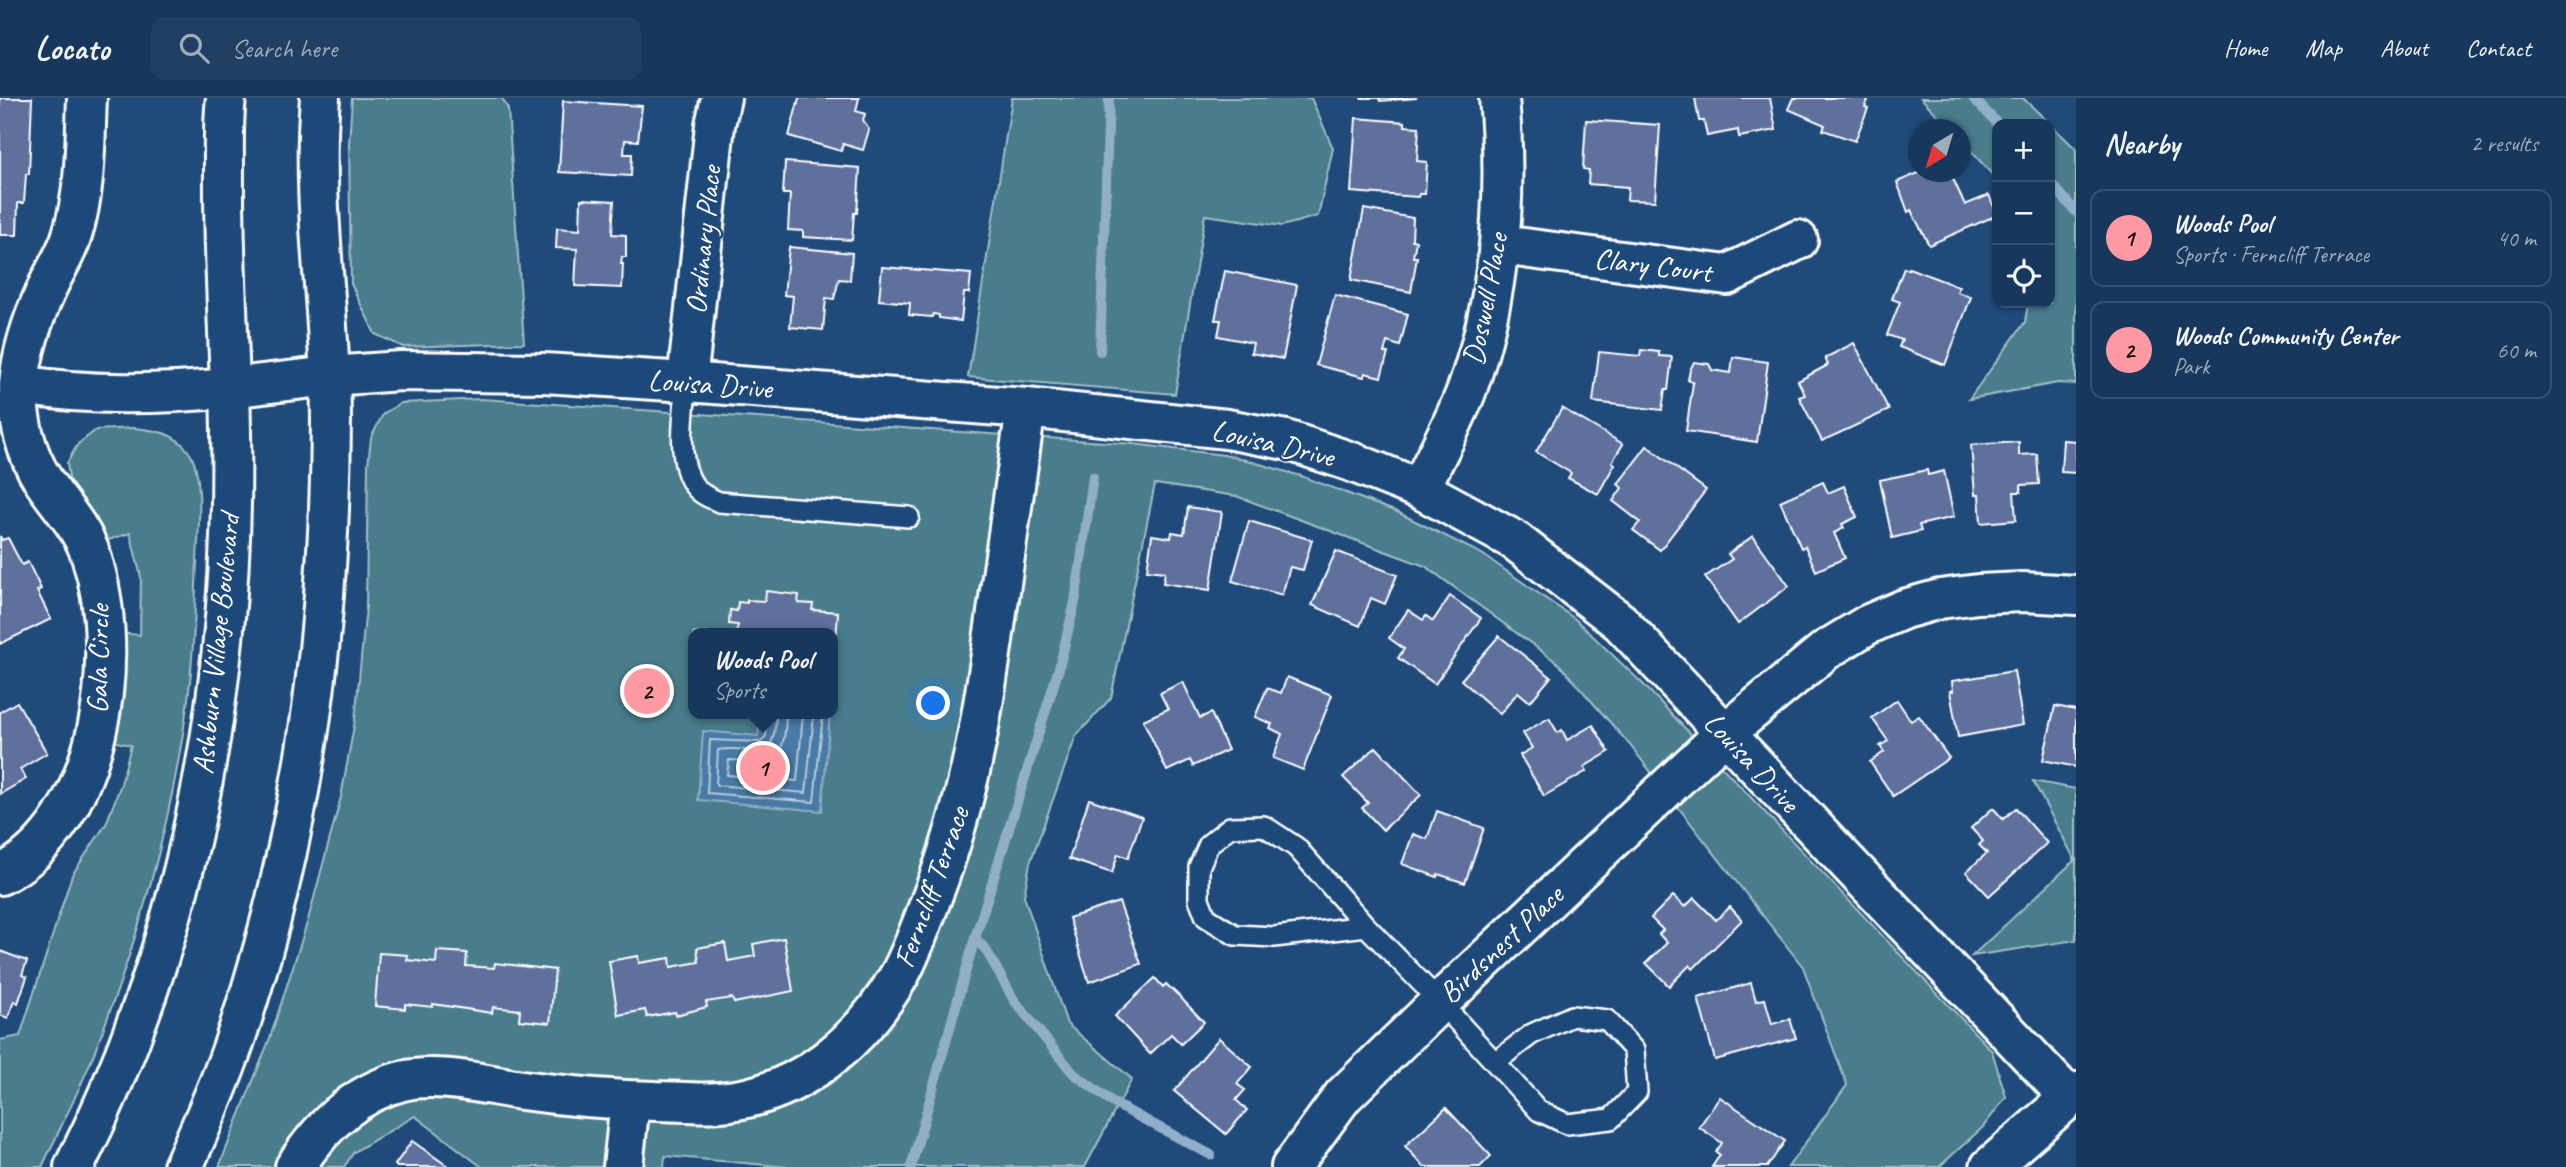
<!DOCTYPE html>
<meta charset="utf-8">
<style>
:root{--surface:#17385c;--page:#203f62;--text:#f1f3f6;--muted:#9eacbb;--line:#365272;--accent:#ff9aa2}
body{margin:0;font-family:Caveat,sans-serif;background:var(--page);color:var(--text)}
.controls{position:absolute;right:21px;top:21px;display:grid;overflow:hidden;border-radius:14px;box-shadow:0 2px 5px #0004}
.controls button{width:63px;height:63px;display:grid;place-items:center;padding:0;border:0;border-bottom:2px solid var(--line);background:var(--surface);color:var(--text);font:35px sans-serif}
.compass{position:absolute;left:1908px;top:21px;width:63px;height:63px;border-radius:50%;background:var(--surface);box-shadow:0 2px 5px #0004;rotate:218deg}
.you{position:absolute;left:934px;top:606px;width:24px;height:24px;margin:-18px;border:5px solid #fff;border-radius:50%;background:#1a73e8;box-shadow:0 0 0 10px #1a73e833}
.badge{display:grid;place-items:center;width:46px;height:46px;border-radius:50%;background:var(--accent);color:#111;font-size:23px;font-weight:700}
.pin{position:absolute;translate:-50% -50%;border:4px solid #fff;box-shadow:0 2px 7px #0006}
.popup{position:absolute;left:688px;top:530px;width:150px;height:91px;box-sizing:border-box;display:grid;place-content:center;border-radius:14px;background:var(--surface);filter:drop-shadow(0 2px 5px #0005);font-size:23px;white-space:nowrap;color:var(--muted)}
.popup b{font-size:26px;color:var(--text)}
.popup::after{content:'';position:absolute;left:50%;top:100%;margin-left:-14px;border:14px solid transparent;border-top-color:var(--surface)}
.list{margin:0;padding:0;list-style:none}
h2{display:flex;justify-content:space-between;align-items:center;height:91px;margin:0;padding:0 28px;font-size:30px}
h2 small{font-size:23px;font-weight:400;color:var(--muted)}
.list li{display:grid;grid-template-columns:46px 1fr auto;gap:21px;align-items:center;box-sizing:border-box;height:98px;margin:0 14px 14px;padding:0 14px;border:2px solid var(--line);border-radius:14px}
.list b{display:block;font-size:26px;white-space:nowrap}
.list p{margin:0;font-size:23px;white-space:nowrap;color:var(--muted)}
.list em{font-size:23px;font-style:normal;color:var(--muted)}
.icon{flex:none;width:38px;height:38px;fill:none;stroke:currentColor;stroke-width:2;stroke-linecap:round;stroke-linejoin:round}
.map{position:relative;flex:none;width:2076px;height:1069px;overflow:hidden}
header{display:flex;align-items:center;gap:42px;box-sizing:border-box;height:98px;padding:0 35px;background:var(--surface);border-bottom:2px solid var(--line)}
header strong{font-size:33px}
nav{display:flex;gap:38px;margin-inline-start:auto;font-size:24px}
.search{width:490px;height:63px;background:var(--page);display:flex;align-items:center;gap:18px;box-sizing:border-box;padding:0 24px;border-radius:14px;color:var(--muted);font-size:26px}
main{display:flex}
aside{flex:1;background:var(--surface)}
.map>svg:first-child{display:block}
</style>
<header>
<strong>Locato</strong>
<div class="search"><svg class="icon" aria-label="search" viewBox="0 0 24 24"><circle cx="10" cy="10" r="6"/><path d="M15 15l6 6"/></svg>Search here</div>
<nav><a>Home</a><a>Map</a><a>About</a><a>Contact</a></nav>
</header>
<main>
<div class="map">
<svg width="2076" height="1069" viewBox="0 0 2076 1069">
<rect width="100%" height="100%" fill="#1f4a7a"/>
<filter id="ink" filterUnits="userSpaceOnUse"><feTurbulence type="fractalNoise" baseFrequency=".0143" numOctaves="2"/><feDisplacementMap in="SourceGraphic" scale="14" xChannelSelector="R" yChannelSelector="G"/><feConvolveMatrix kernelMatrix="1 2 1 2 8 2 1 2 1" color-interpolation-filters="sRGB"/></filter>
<g filter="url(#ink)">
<g fill="#497d8b" stroke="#a4bec5" stroke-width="2" fill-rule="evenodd">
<polygon points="352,0 502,0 508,11 524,245 403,249 375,236 351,186 349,46"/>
<polygon points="1012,0 1311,0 1333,50 1318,118 1282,128 1205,117 1175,296 968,279"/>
<polygon points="1921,0 2023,0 2076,51 2076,286 2058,285 1969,301 2025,224 2028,205 2050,205 2050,26 1997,26 1997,82 1961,42 1960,32 1951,31"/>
<path d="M482,301L1133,346L1232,358L1301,378L1397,414L1482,456L1575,521L1642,585L1992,953L2006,999L1983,1029L1939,1069H1788L1847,987L1803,869L1629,646L1559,566L1425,468L1236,398L1155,386L1111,600L1076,638L1030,765L1024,798L1067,926L1132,981L1085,1069H789L665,1058L664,1069H482L415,1018L354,1054L344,1069H219L270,940L308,822L341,699L355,622L366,509L368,367L371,340L383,316L401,305ZM693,535H833V616H693Z"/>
<path d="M133,330C155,332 175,334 189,354C205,378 198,434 197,463C195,509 194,555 188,601C172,723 138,844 93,958C78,996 59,1032 42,1069H0V942L20,938L72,777L106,726L121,686L131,647L107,642L117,535L140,537L141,479L130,435L102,444L71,394L67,365L78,346L96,332Z"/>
<polygon points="2033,683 2076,691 2076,842 1972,858 2075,762"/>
</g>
<polygon fill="#487aa5" stroke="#91afc9" stroke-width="2" points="760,616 830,616 822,713 698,702 703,633 758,638"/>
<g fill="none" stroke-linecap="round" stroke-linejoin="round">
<g stroke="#b6cadb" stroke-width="2">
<polyline points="767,616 766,638 761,644 710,642 707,695 814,704 823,616"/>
<path d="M776,616C774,674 754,645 718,652L716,687L806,695L814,616"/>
<path d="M786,616C785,667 773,663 729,662L727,677L797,683L803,616"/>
</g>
<g stroke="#91afc9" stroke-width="10">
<polyline points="1973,0 1998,26"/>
<polyline points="2050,84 2076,114"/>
<polyline points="1100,253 1109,0"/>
<polyline points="975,840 986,852 1014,902 1073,975 1115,1006 1211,1057"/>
<polyline points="911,1069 975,840 1059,570 1075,504 1093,379"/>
</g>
</g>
<g fill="#5f6f9d" stroke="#fff" stroke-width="2">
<polygon points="0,0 32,0 29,76 26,76 24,105 18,105 17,137 0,137"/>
<polygon points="799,0 859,0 856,13 865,16 863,22 869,32 863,52 843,46 841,53 789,38"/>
<polygon points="1360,0 1417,0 1380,3 1379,0"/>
<polygon points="1695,0 1770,0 1776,32 1739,39 1738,32 1707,38 1704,23 1699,23"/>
<polygon points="1793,0 1869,0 1865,9 1868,10 1855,43 1823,32 1825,27 1788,11"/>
<polygon points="563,3 642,8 638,43 625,42 624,56 632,56 631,78 559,74"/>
<polygon points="1356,20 1405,24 1405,28 1419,29 1417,63 1427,64 1425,96 1419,96 1418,99 1351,94"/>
<polygon points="1586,22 1660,27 1655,103 1627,102 1628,89 1588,86 1589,72 1583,71"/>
<polygon points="785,64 860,70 857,115 854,115 852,142 803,139 803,133 788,132 790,96 783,96"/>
<polygon points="1921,74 1950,74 1965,107 1989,97 1997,117 1929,147 1911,112 1908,114 1897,84"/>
<polygon points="581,101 614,103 612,136 626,137 626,159 622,159 621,166 623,166 622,190 575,188 577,151 556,150 557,130 580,132"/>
<polygon points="1364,111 1413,120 1412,142 1416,143 1413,159 1417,159 1411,194 1351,182"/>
<polygon points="789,149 852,155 850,182 839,181 834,201 826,200 823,232 790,229 793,198 784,197"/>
<polygon points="882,169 971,176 969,195 964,195 961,223 939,220 939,217 933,216 932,219 909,217 910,205 879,202"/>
<polygon points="1904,170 1908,172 1909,170 1959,189 1957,194 1971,199 1945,267 1899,249 1902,242 1887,237 1900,204 1892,201"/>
<polygon points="1225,173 1297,187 1283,261 1251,255 1253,245 1218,238 1221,222 1215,222"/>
<polygon points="1335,197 1408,216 1400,248 1387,244 1384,255 1388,255 1381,279 1365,275 1364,279 1316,267"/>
<polygon points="1854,245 1889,312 1822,343 1799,299 1805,297 1798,283 1828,267 1825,260"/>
<polygon points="1641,252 1659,254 1659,258 1672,259 1668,292 1665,292 1662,312 1593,304 1599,254 1640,258"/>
<polygon points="1733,259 1768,264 1757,344 1686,333 1693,285 1688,282 1690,272 1694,264 1709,266 1712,272 1731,275"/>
<polygon points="1562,310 1623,346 1612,364 1615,366 1598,396 1568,380 1571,375 1536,354"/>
<polygon points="2063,342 2076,343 2076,375 2061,374"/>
<polygon points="2019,344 2019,357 2037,356 2039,386 2021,387 2021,394 2014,394 2016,422 1981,425 1979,397 1975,397 1971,347"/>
<polygon points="1647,348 1706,392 1660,452 1633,432 1640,424 1613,403 1622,390 1618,386"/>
<polygon points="1927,372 1928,377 1944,373 1954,419 1919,427 1921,433 1892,440 1880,382"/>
<polygon points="1823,384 1828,395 1844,388 1857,419 1842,426 1844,430 1834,435 1845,460 1816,473 1805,448 1801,450 1780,403"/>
<polygon points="1188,409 1222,414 1210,492 1163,485 1165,474 1147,472 1152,437 1171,440 1172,434 1184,436"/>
<polygon points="1249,423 1312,442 1303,472 1290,469 1282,497 1232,483"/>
<polygon points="0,438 2,442 8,440 22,467 28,464 41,491 37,493 51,521 0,546"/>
<polygon points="1753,438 1789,488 1738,526 1705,479 1732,461 1728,456"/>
<polygon points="1336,453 1397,477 1385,506 1371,500 1360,528 1312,507"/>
<polygon points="766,493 799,497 798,505 813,506 812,512 838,514 836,542 833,542 833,535 736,535 738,527 729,526 730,512 737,513 738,504 747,505 747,502 765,503"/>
<polygon points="1450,498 1481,520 1435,586 1398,560 1404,551 1389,540 1408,512 1423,522 1426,518 1433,523"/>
<polygon points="1499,538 1551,579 1530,604 1518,594 1500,616 1461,582"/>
<polygon points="2014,573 2023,627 1958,639 1950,593 1953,593 1952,583"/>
<polygon points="1287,579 1332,597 1303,672 1273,660 1282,636 1270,630 1272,626 1255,619 1267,590 1281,595"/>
<polygon points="1183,584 1200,620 1211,615 1228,652 1193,668 1190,662 1167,673 1143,622 1168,611 1160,595"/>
<polygon points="1897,602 1911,623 1919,618 1949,660 1893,698 1870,664 1884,654 1880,648 1888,643 1872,620"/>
<polygon points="17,604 47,655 20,671 26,681 0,696 0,614"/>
<polygon points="2055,608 2076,612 2076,669 2043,662"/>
<polygon points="1549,620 1558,635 1562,632 1567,642 1593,627 1609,654 1584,669 1587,673 1544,698 1520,657 1532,650 1523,635"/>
<polygon points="1376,649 1421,697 1383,732 1362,710 1368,705 1343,679"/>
<polygon points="1089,701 1142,719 1128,760 1118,756 1112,775 1069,761"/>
<polygon points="1993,710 2003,721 2016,710 2047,745 1989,798 1966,774 1987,755 1979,747 1983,743 1971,730"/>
<polygon points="1437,713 1484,730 1465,785 1438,776 1437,779 1402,766 1413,736 1427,741"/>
<polygon points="1673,798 1685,809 1694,800 1716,822 1730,809 1742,822 1693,871 1690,867 1669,888 1646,865 1667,845 1659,836 1663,832 1651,820"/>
<polygon points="1119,804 1141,866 1089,884 1069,820"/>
<polygon points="784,840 793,893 734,905 732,900 706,904 707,909 676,917 675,914 647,919 645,912 618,917 609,863 638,858 639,865 670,860 671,869 699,864 697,850 725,845 728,863 755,858 753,846"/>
<polygon points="0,853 27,863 22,877 27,879 18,905 14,903 8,920 0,917"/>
<polygon points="437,853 467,855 466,868 494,870 495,865 555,872 550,925 519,922 520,912 493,909 492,915 433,906 433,909 405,906 405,911 375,908 379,855 408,857 407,862 436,865"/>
<polygon points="1155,880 1163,889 1166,886 1179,898 1204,924 1181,946 1171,936 1150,956 1115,918"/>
<polygon points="1751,885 1756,903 1765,901 1772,926 1790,921 1796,940 1715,962 1698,900"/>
<polygon points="1219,940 1252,969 1237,986 1245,992 1236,1002 1247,1012 1226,1036 1174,993"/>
<polygon points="1720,999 1785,1043 1767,1069 1712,1069 1720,1057 1716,1054 1722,1045 1699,1029"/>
<polygon points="1446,1010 1491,1058 1480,1069 1424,1069 1405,1048"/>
<polygon points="412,1043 449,1069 397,1069 395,1067"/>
</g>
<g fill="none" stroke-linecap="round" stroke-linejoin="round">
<g stroke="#fff" stroke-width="24">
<g id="service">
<path d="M687,284C684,314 674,371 699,393C704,398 713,401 719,404L909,419"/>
<polyline points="1366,828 1274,839 1235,837 1206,819 1199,801 1199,769 1209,746 1230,729 1264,728 1296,749 1366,828 1440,904 1539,1013 1567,1026 1611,1021 1637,994 1634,952 1607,922 1572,918 1532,936 1495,964"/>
</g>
</g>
<g stroke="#fff" stroke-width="44">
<g id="minor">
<polyline points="1501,147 1727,177 1798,142"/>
<polyline points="687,284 715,27 721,0"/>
<path d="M19,287C92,298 156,297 229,290"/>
<path d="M1420,391C1435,359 1453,327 1466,294C1500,200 1508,99 1499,0"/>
<path d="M0,777C102,726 124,557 91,458C82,429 60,408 43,382C26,356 16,318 19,286C22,252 33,220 47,190C55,172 67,155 72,137C86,93 85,45 87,0"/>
<path d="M295,1069C320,1030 355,995 402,983C437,974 487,987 522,992C566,998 612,1002 656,1003C677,1003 699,1006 720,1004C799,998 862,943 900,876C913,852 922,825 932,799C970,702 984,609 998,507C1007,441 1017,376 1026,310"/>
<polyline points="623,1069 630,1003"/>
<polyline points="1291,1069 1343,998 1440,904 1725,635 1826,552 1867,527 1904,511 1940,501 1978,496 2023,494 2076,497"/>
</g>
</g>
<g stroke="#fff" stroke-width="44">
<g id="tertiary">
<polyline points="229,290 330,278 401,273 544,275 687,284 1026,310 1227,331 1286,342 1352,364 1420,391 1514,442 1620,524 2069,999"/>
<polyline points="1990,1069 2076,994"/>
</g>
</g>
<g stroke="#fff" stroke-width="44">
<g id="secondary">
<path d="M74,1069C188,843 236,587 231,335C230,247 223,159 224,71C224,48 223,24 226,0"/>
<path d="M183,1069C201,1029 219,989 233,948C303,744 330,538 331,323C331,215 311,108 320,0"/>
</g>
</g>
<use href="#service" stroke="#1f4a7a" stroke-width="19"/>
<use href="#minor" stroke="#1f4a7a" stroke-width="38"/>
<use href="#tertiary" stroke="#1f4a7a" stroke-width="38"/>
<use href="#secondary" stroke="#1f4a7a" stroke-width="38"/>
</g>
</g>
<g text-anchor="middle" stroke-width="5" stroke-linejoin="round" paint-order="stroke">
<g font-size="30" fill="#fff" stroke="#1f4a7a">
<text transform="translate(703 142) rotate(-84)" y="10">Ordinary Place</text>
<text transform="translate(1653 167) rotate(7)" y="10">Clary Court</text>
<text transform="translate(1485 201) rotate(-79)" y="10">Doswell Place</text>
<text transform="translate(710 286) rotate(4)" y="10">Louisa Drive</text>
<text transform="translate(1273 345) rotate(13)" y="10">Louisa Drive</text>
<text transform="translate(216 546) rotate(-84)" y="10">Ashburn Village Boulevard</text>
<text transform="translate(98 561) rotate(-89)" y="10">Gala Circle</text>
<text transform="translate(1752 664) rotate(47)" y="10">Louisa Drive</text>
<text transform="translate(931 789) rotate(-70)" y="10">Ferncliff Terrace</text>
<text transform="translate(1501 846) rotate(-43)" y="10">Birdsnest Place</text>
</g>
</g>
</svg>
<div class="controls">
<button>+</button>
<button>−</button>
<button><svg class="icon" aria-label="locate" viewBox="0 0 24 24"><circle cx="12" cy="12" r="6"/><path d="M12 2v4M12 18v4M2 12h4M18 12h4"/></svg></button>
</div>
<svg class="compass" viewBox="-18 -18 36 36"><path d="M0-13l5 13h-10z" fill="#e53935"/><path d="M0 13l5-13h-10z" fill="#9eacbb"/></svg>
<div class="you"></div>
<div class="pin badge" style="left:763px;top:670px">1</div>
<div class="popup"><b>Woods Pool</b>Sports</div>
<div class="pin badge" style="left:647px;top:593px">2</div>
</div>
<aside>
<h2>Nearby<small>2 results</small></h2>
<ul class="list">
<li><span class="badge">1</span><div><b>Woods Pool</b><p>Sports · Ferncliff Terrace</p></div><em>40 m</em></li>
<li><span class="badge">2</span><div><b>Woods Community Center</b><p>Park</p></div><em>60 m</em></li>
</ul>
</aside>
</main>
